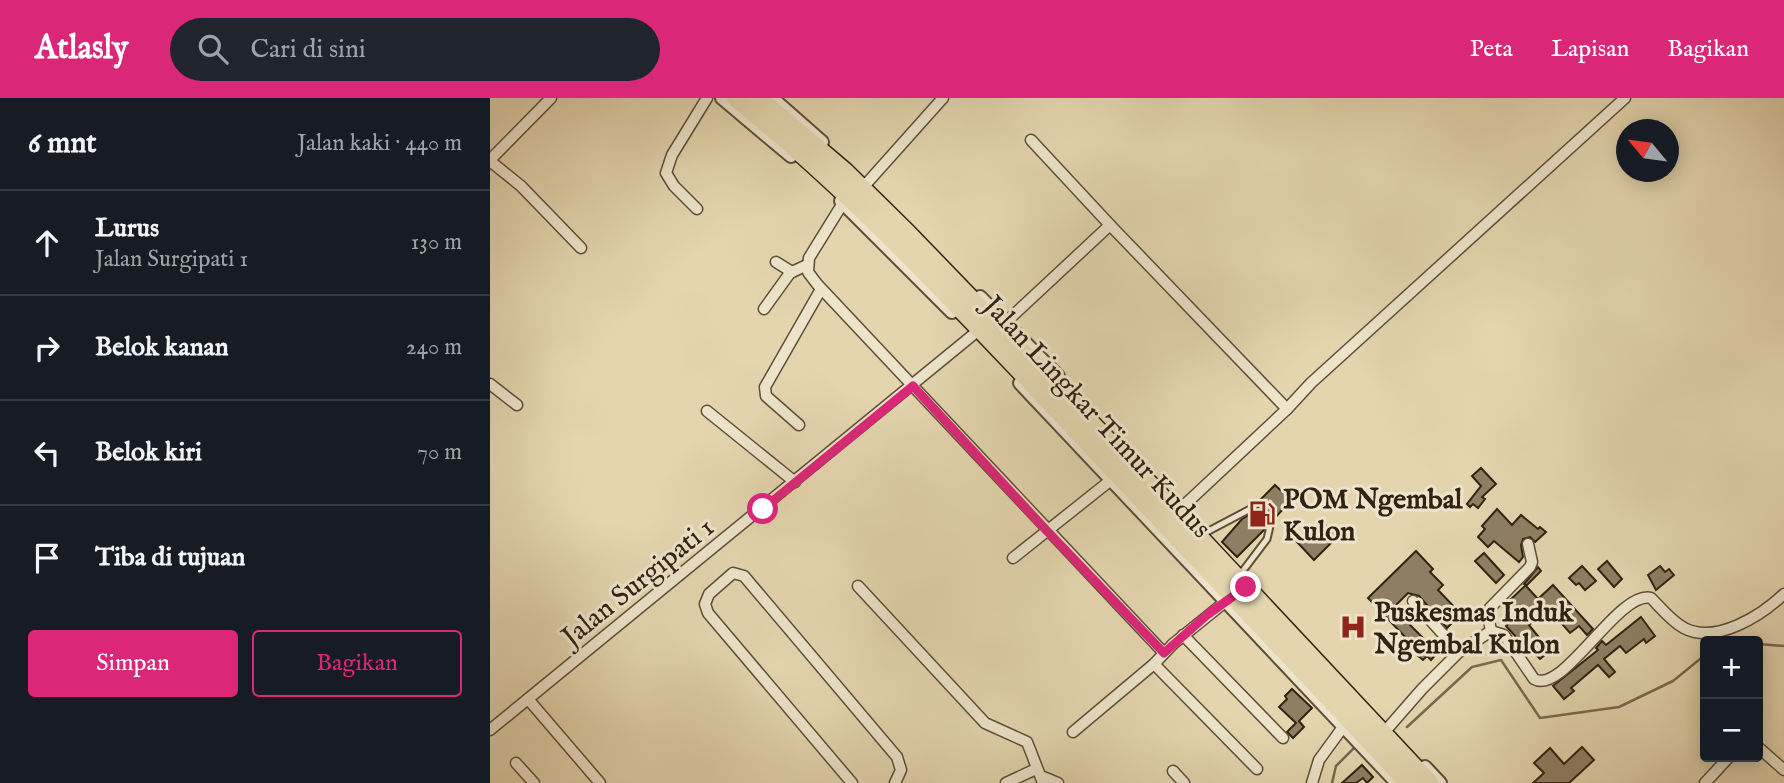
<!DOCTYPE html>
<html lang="id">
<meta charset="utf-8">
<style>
:root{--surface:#171b24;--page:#20242c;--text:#f1f3f6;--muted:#9ea1a6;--line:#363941;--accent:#db2777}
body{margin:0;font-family:"IM FELL English",serif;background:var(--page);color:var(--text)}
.controls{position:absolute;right:21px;bottom:21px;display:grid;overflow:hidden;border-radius:7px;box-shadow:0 4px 18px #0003}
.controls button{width:63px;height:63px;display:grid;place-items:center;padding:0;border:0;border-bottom:2px solid var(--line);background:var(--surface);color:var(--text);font:35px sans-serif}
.compass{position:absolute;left:1126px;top:21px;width:63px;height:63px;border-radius:50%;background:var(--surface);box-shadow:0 4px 18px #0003;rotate:299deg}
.stop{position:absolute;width:21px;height:21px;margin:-16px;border:5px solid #db2777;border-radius:50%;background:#fff}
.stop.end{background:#db2777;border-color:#fff;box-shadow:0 2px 7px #0008}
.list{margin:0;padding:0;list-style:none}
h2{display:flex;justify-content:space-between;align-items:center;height:91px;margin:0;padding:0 28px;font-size:30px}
h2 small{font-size:23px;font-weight:400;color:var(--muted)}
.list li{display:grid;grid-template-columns:46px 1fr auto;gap:21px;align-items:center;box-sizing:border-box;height:105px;padding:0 28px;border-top:2px solid var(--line)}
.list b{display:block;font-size:26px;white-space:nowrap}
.list p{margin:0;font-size:23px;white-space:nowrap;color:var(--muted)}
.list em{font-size:23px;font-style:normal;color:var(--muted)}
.actions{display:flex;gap:14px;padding:21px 28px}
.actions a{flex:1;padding:16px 0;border:2px solid var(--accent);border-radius:7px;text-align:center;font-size:24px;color:var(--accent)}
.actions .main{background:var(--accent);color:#fff}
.icon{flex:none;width:38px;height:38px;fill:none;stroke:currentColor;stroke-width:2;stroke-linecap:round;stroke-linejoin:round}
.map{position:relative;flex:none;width:1294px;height:685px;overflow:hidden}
header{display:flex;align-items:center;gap:42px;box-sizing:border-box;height:98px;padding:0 35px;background:var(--accent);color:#fff}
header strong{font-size:33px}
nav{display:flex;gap:38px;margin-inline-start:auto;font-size:24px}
.search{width:490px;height:63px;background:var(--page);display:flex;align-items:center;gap:18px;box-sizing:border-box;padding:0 24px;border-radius:38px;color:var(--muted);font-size:26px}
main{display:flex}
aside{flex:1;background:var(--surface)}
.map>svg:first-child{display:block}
</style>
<header>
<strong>Atlasly</strong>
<div class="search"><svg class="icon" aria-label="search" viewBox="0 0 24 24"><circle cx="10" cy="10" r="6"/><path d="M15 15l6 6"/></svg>Cari di sini</div>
<nav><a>Peta</a><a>Lapisan</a><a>Bagikan</a></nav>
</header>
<main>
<aside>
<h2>6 mnt<small>Jalan kaki · 440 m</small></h2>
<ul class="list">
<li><svg class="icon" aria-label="ahead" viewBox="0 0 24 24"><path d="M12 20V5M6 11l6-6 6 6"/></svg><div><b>Lurus</b><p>Jalan Surgipati 1</p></div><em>130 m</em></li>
<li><svg class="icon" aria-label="right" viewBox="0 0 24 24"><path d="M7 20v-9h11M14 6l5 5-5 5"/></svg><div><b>Belok kanan</b></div><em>240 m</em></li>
<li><svg class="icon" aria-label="left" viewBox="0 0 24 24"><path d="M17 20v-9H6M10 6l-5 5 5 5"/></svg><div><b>Belok kiri</b></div><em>70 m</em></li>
<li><svg class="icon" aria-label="arrive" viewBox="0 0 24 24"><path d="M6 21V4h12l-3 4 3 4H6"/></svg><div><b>Tiba di tujuan</b></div></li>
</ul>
<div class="actions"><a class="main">Simpan</a><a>Bagikan</a></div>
</aside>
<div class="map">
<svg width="1294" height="685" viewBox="0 0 1294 685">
<rect width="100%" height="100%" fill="#e4d5af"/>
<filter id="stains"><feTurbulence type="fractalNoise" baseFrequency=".00286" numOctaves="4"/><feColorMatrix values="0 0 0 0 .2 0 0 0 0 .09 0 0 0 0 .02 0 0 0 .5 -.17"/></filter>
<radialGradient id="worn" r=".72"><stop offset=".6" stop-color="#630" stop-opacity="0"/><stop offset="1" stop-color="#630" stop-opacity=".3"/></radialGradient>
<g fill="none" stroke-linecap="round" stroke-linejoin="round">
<g stroke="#786950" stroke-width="2.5">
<polyline points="1268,546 1294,548"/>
<polyline points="917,629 982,569 1011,562 1050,620 1129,609 1183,583 1215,557"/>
<polyline points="842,685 846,668 866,648"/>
</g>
</g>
<g fill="#8e7f64" stroke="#312212" stroke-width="2">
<polygon points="991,370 1006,386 992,399 995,401 988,410 983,406 980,409 977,406 991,388 982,378"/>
<polygon points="785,387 801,402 785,420 778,420 774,432 747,459 732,444 752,421 768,412 767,405"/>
<polygon points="1007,411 1022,427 1031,417 1048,431 1050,429 1056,434 1045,444 1040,439 1033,441 1031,447 1033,459 1029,464 1004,443 998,449 988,439 995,431 992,428"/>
<polygon points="835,427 847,439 824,462 806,443 815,434 822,440"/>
<polygon points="926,453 943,471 940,474 953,487 948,492 971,516 957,530 929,498 918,495 903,510 938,545 949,553 941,562 937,558 933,562 927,557 916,544 918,542 878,500"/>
<polygon points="994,455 1014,477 1006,485 985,463"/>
<polygon points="1117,463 1132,481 1124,489 1108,471"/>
<polygon points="1092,468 1106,483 1095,492 1089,485 1086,487 1079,480"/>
<polygon points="1170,468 1175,474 1179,471 1184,477 1166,492 1158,477"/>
<polygon points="1048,469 1051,473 1036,488 1048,501 1063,487 1103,531 1097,537 1089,528 1080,535 1058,510 1039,527 1060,553 1050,561 1041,551 1030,540 1028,541 1016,528 1030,516 1019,503 1036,487 1034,486"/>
<polygon points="1151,519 1165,538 1156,545 1154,541 1136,555 1130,548 1114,561 1125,574 1119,579 1108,567 1081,590 1084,593 1074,601 1063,588 1108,552 1106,550 1112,543 1116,547"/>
<polygon points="802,591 822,610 809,623 814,629 803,640 797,634 806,625 789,609 797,601 795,598"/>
<polygon points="1092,649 1104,662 1079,685 1043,685 1054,675 1044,665 1060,650 1074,666"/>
<polygon points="872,667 883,679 877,685 873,680 866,685 852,685"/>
</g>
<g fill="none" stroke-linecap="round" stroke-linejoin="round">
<g stroke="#5e4f39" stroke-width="9">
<g id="service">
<polyline points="711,437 764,409"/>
<polyline points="749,478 777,441 781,424"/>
</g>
</g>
<g stroke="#5e4f39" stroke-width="13">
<g id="minor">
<polyline points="0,62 61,0"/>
<polyline points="0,63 31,88 91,150"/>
<polyline points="377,85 453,0"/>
<polyline points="353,105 319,160 318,174 327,186 674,555"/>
<polyline points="207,111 184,88 176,75 182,57 217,0"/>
<polyline points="620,127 797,311 686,415"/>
<polyline points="286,164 302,174"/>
<polyline points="274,211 300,175 317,167"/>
<polyline points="516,224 620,127 541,42"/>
<polyline points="0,286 27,307"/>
<polyline points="797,311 821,285 1135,0"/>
<polyline points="217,313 305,384"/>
<polyline points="309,327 276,298 275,289 331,191"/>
<polyline points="523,460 621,382"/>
<polyline points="368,488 495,625 537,644 553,685"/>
<polyline points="740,500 683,546 664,566 767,671"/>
<polyline points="923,503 969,554"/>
<polyline points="1001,533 998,517 1000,510 1040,469 1042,464 1038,446"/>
<polyline points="693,537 793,640"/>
<polyline points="38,601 110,685"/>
<path d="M898,630L932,591L969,554L1001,533L1014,537L1044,581C1073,598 1128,492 1161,500C1171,510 1181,523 1194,530C1226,547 1272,517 1294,496"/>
<polyline points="0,632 484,236"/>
<polyline points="583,634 664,566"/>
<polyline points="1268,649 1294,672"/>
<polyline points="26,665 44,685"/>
<polyline points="683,673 694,685"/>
<polyline points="551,678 568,685"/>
<polyline points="362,685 218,515 215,506 219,496 243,475 254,478 407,659 411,672 405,685"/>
<polyline points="516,685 546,671"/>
<polyline points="822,685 829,662 853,629"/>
<polyline points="1215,685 1239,659"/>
</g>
</g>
<g stroke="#5e4f39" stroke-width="16">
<g id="tertiary">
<polyline points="232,0 301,58"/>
<polyline points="282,0 332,44"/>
<polyline points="351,103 462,214"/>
<polyline points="490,199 568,278"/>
<polyline points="530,285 907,685"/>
<polyline points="935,669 950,685"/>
</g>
</g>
<g stroke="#312212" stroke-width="21">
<g id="trunk">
<path d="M246,0C358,90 456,195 555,299C677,427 798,556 919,685"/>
<polyline points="268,0 354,73 418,136 646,372 939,685"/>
</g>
</g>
<use href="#service" stroke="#ede4cb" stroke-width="5"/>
<use href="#minor" stroke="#ede4cb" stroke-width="10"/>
<use href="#tertiary" stroke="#ede4cb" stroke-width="12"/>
<use href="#trunk" stroke="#e4d5af" stroke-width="18"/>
</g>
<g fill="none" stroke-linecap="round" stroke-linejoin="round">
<polyline stroke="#db2777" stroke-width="9" points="273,411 423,288 557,433 674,555 717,517 756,489"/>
</g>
<defs>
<g id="fuel-bare" transform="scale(2.1)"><path d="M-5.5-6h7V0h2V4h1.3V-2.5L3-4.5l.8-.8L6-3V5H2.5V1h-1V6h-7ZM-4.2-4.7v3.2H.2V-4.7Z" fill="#8f2418" stroke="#ede4cb" stroke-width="2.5" paint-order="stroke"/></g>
<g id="hospital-bare" transform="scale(2.1)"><path d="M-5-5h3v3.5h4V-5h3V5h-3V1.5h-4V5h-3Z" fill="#8f2418" stroke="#ede4cb" stroke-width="2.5" paint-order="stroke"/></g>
</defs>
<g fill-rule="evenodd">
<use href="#fuel-bare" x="772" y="416"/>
<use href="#hospital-bare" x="863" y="529"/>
</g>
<g text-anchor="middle" stroke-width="6" stroke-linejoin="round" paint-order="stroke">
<g font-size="28" fill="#312212" stroke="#ede4cb">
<text transform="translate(608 318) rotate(47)" y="10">Jalan Lingkar Timur Kudus</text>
<text transform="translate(147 483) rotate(-39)" y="10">Jalan Surgipati 1</text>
</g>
<g font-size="28" font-weight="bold" fill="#312212" stroke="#ede4cb" text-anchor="start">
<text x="793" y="410">POM Ngembal<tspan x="793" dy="32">Kulon</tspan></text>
<text x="884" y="523">Puskesmas Induk<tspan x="884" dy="32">Ngembal Kulon</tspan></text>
</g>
</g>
<rect width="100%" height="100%" filter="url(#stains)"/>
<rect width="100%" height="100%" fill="url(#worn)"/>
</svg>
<div class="controls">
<button>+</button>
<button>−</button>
</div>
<svg class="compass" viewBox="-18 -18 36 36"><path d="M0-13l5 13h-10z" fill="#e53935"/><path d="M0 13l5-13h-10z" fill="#9ea1a6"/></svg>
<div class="stop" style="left:273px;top:411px"></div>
<div class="stop end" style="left:756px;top:489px"></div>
</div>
</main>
